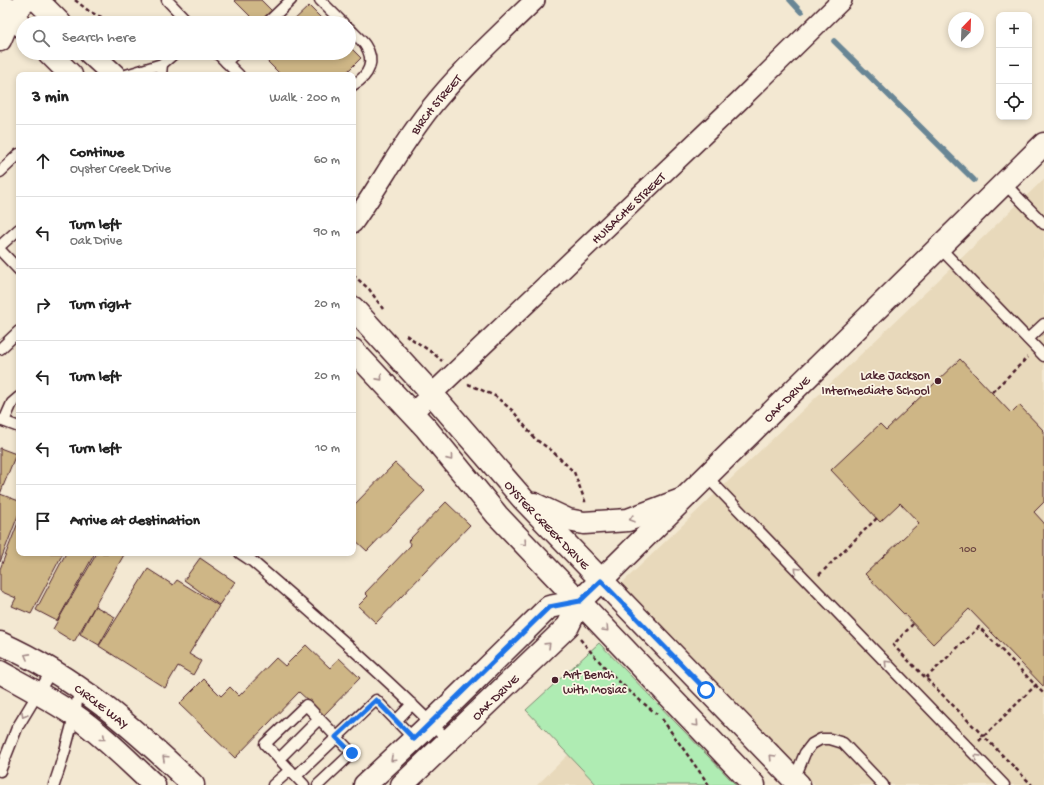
<!DOCTYPE html>
<meta charset="utf-8">
<style>
:root{--surface:#fff;--page:#f6f6f6;--text:#222;--muted:#767676;--line:#e0e0e0}
body{margin:0;font-family:"Gochi Hand",sans-serif;background:var(--page);color:var(--text)}
.controls{position:absolute;right:12px;top:12px;display:grid;overflow:hidden;border-radius:8px;box-shadow:0 2px 6px #0003}
.controls button{width:36px;height:36px;display:grid;place-items:center;padding:0;border:0;border-bottom:1px solid var(--line);background:var(--surface);color:var(--text);font:20px sans-serif}
.compass{position:absolute;left:948px;top:12px;width:36px;height:36px;border-radius:50%;background:var(--surface);box-shadow:0 2px 6px #0003;rotate:23deg}
.stop{position:absolute;width:12px;height:12px;margin:-9px;border:3px solid #1a73e8;border-radius:50%;background:#fff}
.stop.end{background:#1a73e8;border-color:#fff;box-shadow:0 1px 4px #0008}
.list{margin:0;padding:0;list-style:none}
h2{display:flex;justify-content:space-between;align-items:center;height:52px;margin:0;padding:0 16px;font-size:17px}
h2 small{font-size:13px;font-weight:400;color:var(--muted)}
.list li{display:grid;grid-template-columns:26px 1fr auto;gap:12px;align-items:center;box-sizing:border-box;height:72px;padding:0 16px;border-top:1px solid var(--line)}
.list b{display:block;font-size:15px;white-space:nowrap}
.list p{margin:0;font-size:13px;white-space:nowrap;color:var(--muted)}
.list em{font-size:13px;font-style:normal;color:var(--muted)}
.icon{flex:none;width:22px;height:22px;fill:none;stroke:currentColor;stroke-width:2;stroke-linecap:round;stroke-linejoin:round}
.map{position:relative;flex:none;width:1044px;height:785px;overflow:hidden}
.search{position:absolute;background:var(--surface);box-shadow:0 2px 6px #0003;left:16px;top:16px;width:340px;height:44px;display:flex;align-items:center;gap:10px;box-sizing:border-box;padding:0 14px;border-radius:22px;color:var(--muted);font-size:15px}
.panel{position:absolute;background:var(--surface);box-shadow:0 2px 6px #0003;left:16px;top:72px;width:340px;height:484px;border-radius:8px}
.map>svg:first-child{display:block}
</style>
<div class="map">
<svg width="1044" height="785" viewBox="0 0 1044 785">
<rect width="100%" height="100%" fill="#f3e8d2"/>
<filter id="ink" filterUnits="userSpaceOnUse"><feTurbulence type="fractalNoise" baseFrequency=".025" numOctaves="2"/><feDisplacementMap in="SourceGraphic" scale="8" xChannelSelector="R" yChannelSelector="G"/><feConvolveMatrix kernelMatrix="1 2 1 2 8 2 1 2 1" color-interpolation-filters="sRGB"/></filter>
<g filter="url(#ink)">
<g fill="#e8d9bb">
<polygon points="1044,179 1044,785 815,785 621,584"/>
<polygon points="568,755 597,785 537,785"/>
</g>
<polygon fill="#afecb3" stroke="#7c866f" points="599,643 736,785 597,785 526,710"/>
<g fill="none" stroke-linecap="round" stroke-linejoin="round">
<g stroke="#698695" stroke-width="5.5">
<polyline points="790,0 801,12"/>
<polyline points="834,41 974,180"/>
</g>
</g>
<g fill="#ceb686" stroke="#4a1f2b">
<polygon points="234,0 261,0 273,12 262,23 257,23"/>
<polygon points="309,6 326,23 291,23"/>
<polygon points="349,46 361,58 344,75 281,75 260,54 261,53 349,53"/>
<polygon points="960,359 1011,413 1019,405 1044,431 1044,502 1034,512 1044,523 1044,687 969,609 933,644 865,574 919,523 900,503 880,522 831,470 880,424 886,430"/>
<polygon points="0,448 16,454 0,494 19,501 19,513 0,562"/>
<polygon points="395,463 425,491 367,551 353,538 353,506"/>
<polygon points="446,502 470,525 376,623 358,606 368,596 365,593 411,545 408,541"/>
<polygon points="19,520 19,553 63,553 31,614 12,606 16,598 0,591 0,569"/>
<polygon points="66,553 95,553 57,621 36,610"/>
<polygon points="97,553 125,553 74,642 53,629"/>
<polygon points="200,558 235,582 219,605 184,580"/>
<polygon points="148,569 173,585 177,580 219,606 189,654 201,661 193,675 178,666 165,688 99,646"/>
<polygon points="95,606 115,617 99,645 80,634"/>
<polygon points="306,645 330,668 339,658 360,678 324,715 299,692 235,758 179,704 204,679 221,696 230,687 239,696 276,658 285,666"/>
</g>
<g fill="none" stroke-linecap="round" stroke-linejoin="round">
<g stroke="#4a1f2b" stroke-width="13">
<g id="service">
<polyline points="167,0 189,23"/>
<polyline points="320,0 343,23"/>
<polyline points="267,23 291,0"/>
<path d="M349,28C354,34 361,39 365,45C376,61 369,76 353,85"/>
<polyline points="217,53 239,75"/>
<polyline points="226,62 236,53"/>
<polyline points="162,64 175,53"/>
<polyline points="126,75 162,64 161,75"/>
<polyline points="0,172 19,154"/>
<polyline points="1005,184 1044,224"/>
<polyline points="0,246 19,229"/>
<polyline points="939,247 1044,356"/>
<polyline points="0,250 19,270"/>
<polyline points="1028,339 1044,324"/>
<polyline points="0,349 19,331"/>
<polyline points="0,420 19,427"/>
<polyline points="4,421 12,403 19,397"/>
<polyline points="706,476 1004,785"/>
<path d="M240,553L252,561C319,619 386,677 448,740"/>
<polyline points="396,721 412,704"/>
<polyline points="279,759 319,719"/>
<polyline points="0,771 17,728 52,670"/>
<polyline points="296,776 376,700 414,739"/>
<polyline points="794,780 805,753 812,744 821,739 830,739 843,743 883,785"/>
<path d="M54,785C65,753 74,721 80,687"/>
<polyline points="273,785 290,770"/>
<polyline points="304,785 265,744 306,705 352,753 318,785"/>
</g>
</g>
<g stroke="#4a1f2b" stroke-width="22">
<g id="minor">
<path id="s1" d="M353,223C382,182 405,138 437,100C467,64 502,32 535,0"/>
<path id="s2" d="M412,413L739,101L842,0"/>
</g>
</g>
<g stroke="#4a1f2b" stroke-width="25">
<g id="tertiary">
<polyline points="0,40 11,14 27,0"/>
<path id="s3" d="M580,601L1044,144"/>
<path id="s4" d="M0,643C76,677 134,728 193,785"/>
<path d="M0,672C25,686 50,699 74,715C103,735 128,761 154,785"/>
</g>
</g>
<g stroke="#4a1f2b" stroke-width="25">
<g id="secondary">
<polyline points="37,0 60,23"/>
<polyline points="0,3 23,27"/>
<polyline points="49,53 71,75"/>
<polyline points="90,53 114,75"/>
<path id="s5" d="M353,308L432,394L523,499L799,785"/>
<polyline points="353,350 426,428 497,515 754,785"/>
<polyline points="534,504 568,520 584,523 628,520 681,500"/>
<polyline points="365,785 423,731 549,607 580,601"/>
<path id="s6" d="M402,785L568,626L580,601"/>
</g>
</g>
<g stroke="#4a1f2b" stroke-width="2.5" stroke-dasharray="4 3" stroke-linecap="butt">
<polyline points="75,0 90,12 115,23"/>
<polyline points="353,275 369,289 383,309"/>
<polyline points="406,335 433,353 442,361"/>
<polyline points="468,384 495,396 513,411 535,439 551,450 574,472 585,501 585,504"/>
<polyline points="992,392 1028,357"/>
<polyline points="819,575 877,518"/>
<polyline points="913,624 893,645 1032,785"/>
<path d="M580,639C604,668 627,691 657,714"/>
<polyline points="926,678 979,627 1044,694"/>
<polyline points="662,719 709,785"/>
<polyline points="979,741 1039,682"/>
</g>
<use href="#service" stroke="#fcf5e5" stroke-width="10"/>
<use href="#minor" stroke="#fcf5e5" stroke-width="19"/>
<use href="#tertiary" stroke="#fcf5e5" stroke-width="22"/>
<use href="#secondary" stroke="#fcf5e5" stroke-width="22"/>
</g>
<defs><path id="oneway-chevron" d="M-2-3.5L2.5 0L-2 3.5" fill="none" stroke-width="1.6" stroke-linecap="round" stroke-linejoin="round"/></defs>
<g stroke="#a38a88">
<use href="#oneway-chevron" transform="translate(380 378) rotate(48)"/>
<use href="#oneway-chevron" transform="translate(450 458) rotate(51)"/>
<use href="#oneway-chevron" transform="translate(632 519) rotate(163)"/>
<use href="#oneway-chevron" transform="translate(524 543) rotate(46)"/>
<use href="#oneway-chevron" transform="translate(797 570) rotate(-134)"/>
<use href="#oneway-chevron" transform="translate(606 629) rotate(47)"/>
<use href="#oneway-chevron" transform="translate(548 645) rotate(-44)"/>
<use href="#oneway-chevron" transform="translate(27 656) rotate(-151)"/>
<use href="#oneway-chevron" transform="translate(887 663) rotate(-134)"/>
<use href="#oneway-chevron" transform="translate(24 715) rotate(121)"/>
<use href="#oneway-chevron" transform="translate(696 724) rotate(47)"/>
<use href="#oneway-chevron" transform="translate(103 738) rotate(39)"/>
<use href="#oneway-chevron" transform="translate(772 757) rotate(-134)"/>
<use href="#oneway-chevron" transform="translate(977 757) rotate(-134)"/>
<use href="#oneway-chevron" transform="translate(165 758) rotate(-137)"/>
<use href="#oneway-chevron" transform="translate(393 759) rotate(137)"/>
</g>
</g>
<g fill="none" stroke-linecap="round" stroke-linejoin="round" filter="url(#ink)">
<polyline stroke="#1a73e8" stroke-width="5" points="352,753 336,737 376,700 414,739 549,607 580,601 601,581 706,690"/>
</g>
<g fill="#4a1f2b" stroke="#fcf5e5" stroke-width="1.5">
<circle cx="938" cy="381" r="4"/>
<circle cx="555" cy="680" r="4"/>
</g>
<g text-anchor="middle" stroke-width="3.5" stroke-linejoin="round" paint-order="stroke">
<g font-size="11" fill="#6b4542">
<text x="968" y="552">100</text>
</g>
<g font-size="13" fill="#4a1f2b" stroke="#fcf5e5">
<text dy="5" stroke="none"><textPath href="#s1" startOffset="145">BIRCH STREET</textPath></text>
<text dy="5" stroke="none"><textPath href="#s2" startOffset="298">HUISACHE STREET</textPath></text>
<text dy="5" stroke="none"><textPath href="#s3" startOffset="289">OAK DRIVE</textPath></text>
<text dy="5" stroke="none"><textPath href="#s5" startOffset="291">OYSTER CREEK DRIVE</textPath></text>
<text dy="5" stroke="none"><textPath href="#s6" startOffset="128">OAK DRIVE</textPath></text>
<text dy="5" stroke="none"><textPath href="#s4" startOffset="120">CIRCLE WAY</textPath></text>
</g>
<g font-size="13" fill="#4a1f2b" stroke="#fcf5e5" text-anchor="end">
<text x="930" y="379">Lake Jackson<tspan x="930" dy="15">Intermediate School</tspan></text>
<text x="563" y="678" text-anchor="start">Art Bench<tspan x="563" dy="15">with Mosiac</tspan></text>
</g>
</g>
</svg>
<div class="controls">
<button>+</button>
<button>−</button>
<button><svg class="icon" aria-label="locate" viewBox="0 0 24 24"><circle cx="12" cy="12" r="6"/><path d="M12 2v4M12 18v4M2 12h4M18 12h4"/></svg></button>
</div>
<svg class="compass" viewBox="-18 -18 36 36"><path d="M0-13l5 13h-10z" fill="#e53935"/><path d="M0 13l5-13h-10z" fill="#767676"/></svg>
<div class="stop" style="left:706px;top:690px"></div>
<div class="stop end" style="left:352px;top:753px"></div>
<div class="search"><svg class="icon" aria-label="search" viewBox="0 0 24 24"><circle cx="10" cy="10" r="6"/><path d="M15 15l6 6"/></svg>Search here</div>
<section class="panel">
<h2>3 min<small>Walk · 200 m</small></h2>
<ul class="list">
<li><svg class="icon" aria-label="ahead" viewBox="0 0 24 24"><path d="M12 20V5M6 11l6-6 6 6"/></svg><div><b>Continue</b><p>Oyster Creek Drive</p></div><em>60 m</em></li>
<li><svg class="icon" aria-label="left" viewBox="0 0 24 24"><path d="M17 20v-9H6M10 6l-5 5 5 5"/></svg><div><b>Turn left</b><p>Oak Drive</p></div><em>90 m</em></li>
<li><svg class="icon" aria-label="right" viewBox="0 0 24 24"><path d="M7 20v-9h11M14 6l5 5-5 5"/></svg><div><b>Turn right</b></div><em>20 m</em></li>
<li><svg class="icon" aria-label="left" viewBox="0 0 24 24"><path d="M17 20v-9H6M10 6l-5 5 5 5"/></svg><div><b>Turn left</b></div><em>20 m</em></li>
<li><svg class="icon" aria-label="left" viewBox="0 0 24 24"><path d="M17 20v-9H6M10 6l-5 5 5 5"/></svg><div><b>Turn left</b></div><em>10 m</em></li>
<li><svg class="icon" aria-label="arrive" viewBox="0 0 24 24"><path d="M6 21V4h12l-3 4 3 4H6"/></svg><div><b>Arrive at destination</b></div></li>
</ul>
</section>
</div>
